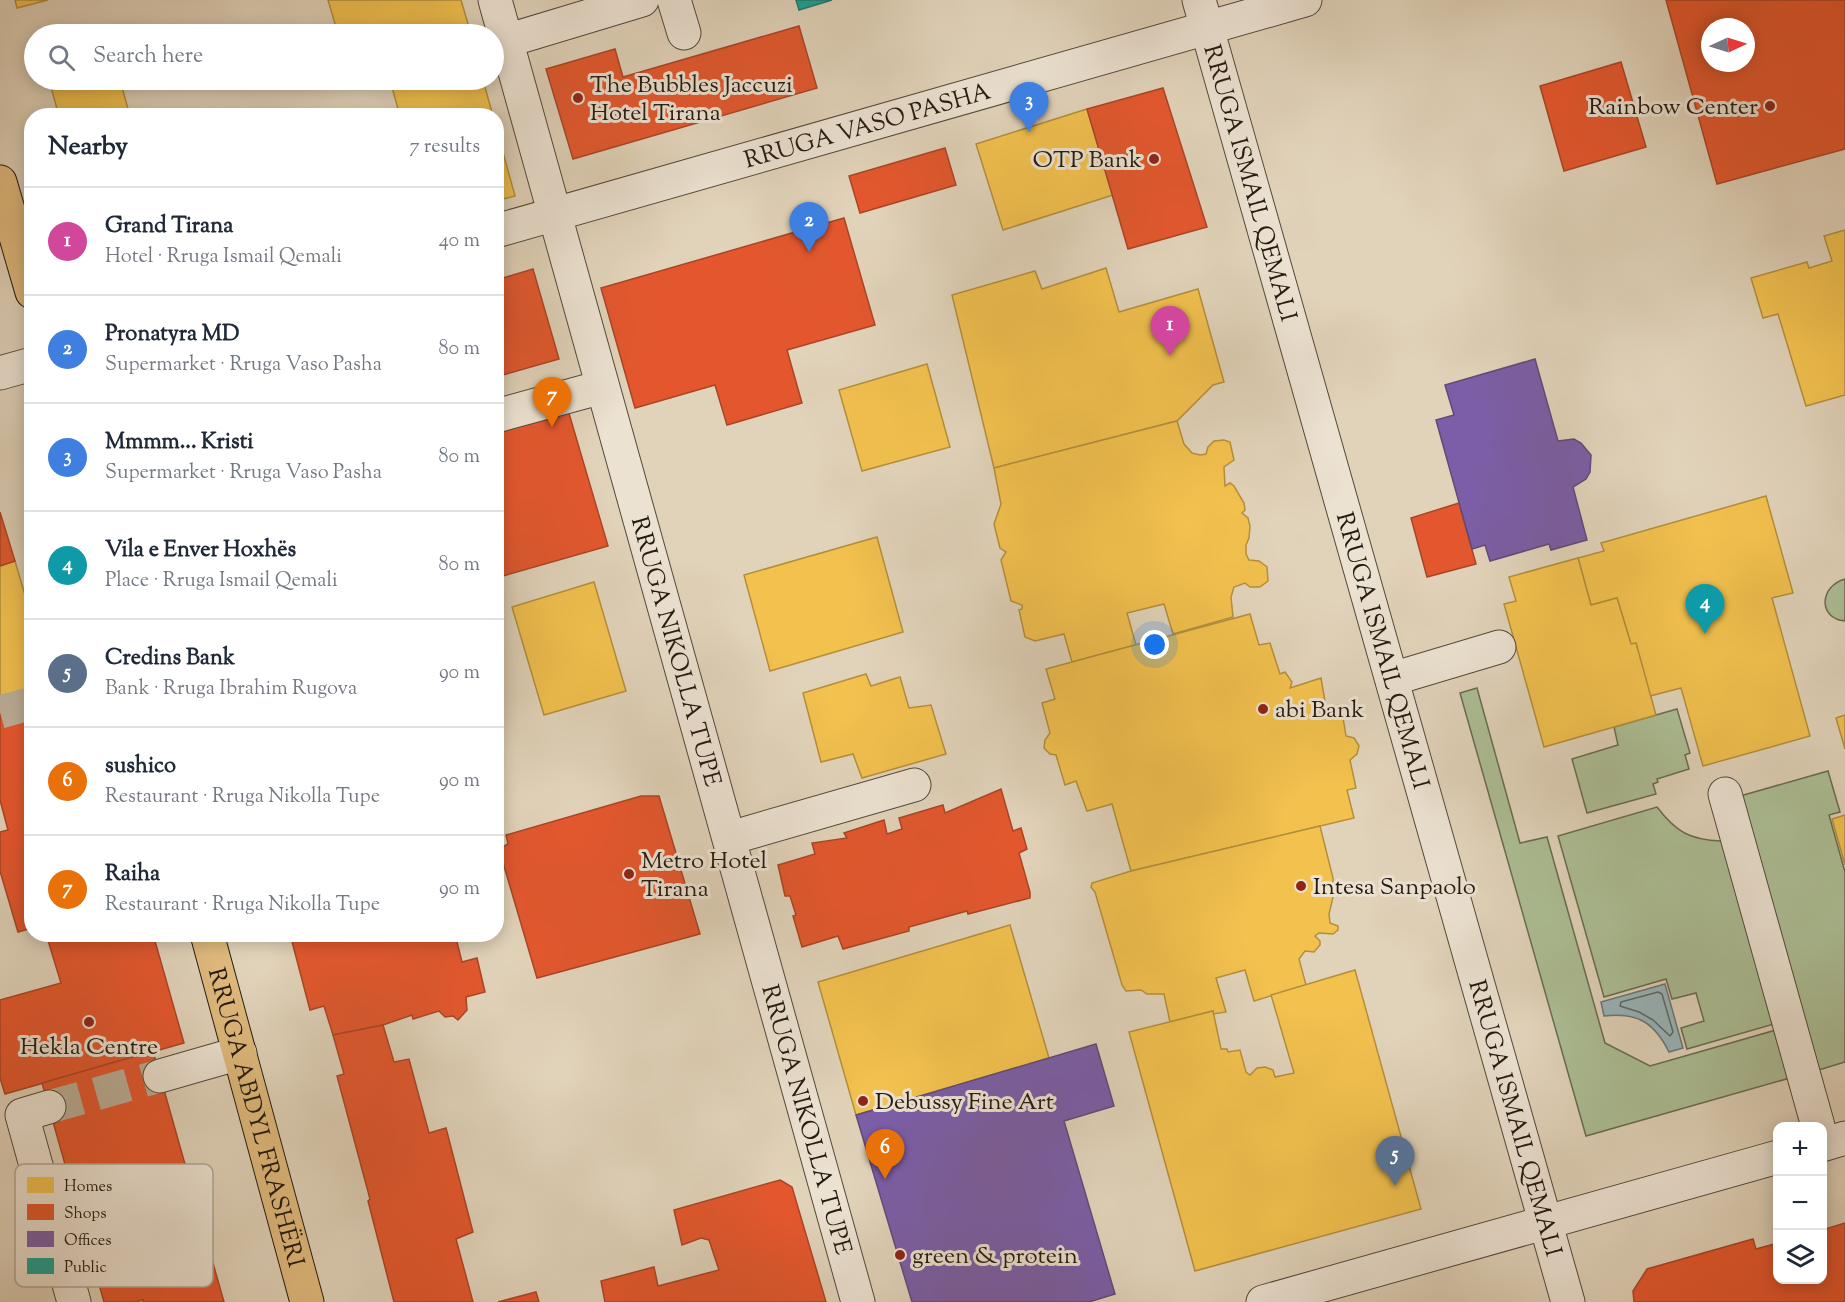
<!DOCTYPE html>
<meta charset="utf-8">
<style>
:root{--surface:#fff;--page:#f6f6f7;--text:#1f2937;--muted:#747a83;--line:#e0e1e3;--accent:#b45309}
body{margin:0;font-family:"Sorts Mill Goudy",serif;background:var(--page);color:var(--text)}
.controls{position:absolute;right:18px;bottom:18px;display:grid;overflow:hidden;border-radius:12px;box-shadow:0 3px 15px #0003}
.controls button{width:54px;height:54px;display:grid;place-items:center;padding:0;border:0;border-bottom:2px solid var(--line);background:var(--surface);color:var(--text);font:30px sans-serif}
.compass{position:absolute;left:1701px;top:18px;width:54px;height:54px;border-radius:50%;background:var(--surface);box-shadow:0 3px 15px #0003;rotate:86deg}
.you{position:absolute;left:1155px;top:645px;width:21px;height:21px;margin:-15px;border:4px solid #fff;border-radius:50%;background:#1a73e8;box-shadow:0 0 0 9px #1a73e833}
.badge{display:grid;place-items:center;width:39px;height:39px;border-radius:50%;background:var(--accent);color:#fff;font-size:20px;font-weight:700}
.pin{position:absolute;translate:-50% -50px;filter:drop-shadow(0 2px 3px #0008)}
.pin::after{content:'';position:absolute;top:32px;width:21px;height:18px;background:inherit;clip-path:polygon(0 0,100% 0,50% 100%)}
.list{margin:0;padding:0;list-style:none}
h2{display:flex;justify-content:space-between;align-items:center;height:78px;margin:0;padding:0 24px;font-size:26px}
h2 small{font-size:20px;font-weight:400;color:var(--muted)}
.list li{display:grid;grid-template-columns:39px 1fr auto;gap:18px;align-items:center;box-sizing:border-box;height:108px;padding:0 24px;border-top:2px solid var(--line)}
.list b{display:block;font-size:22px;white-space:nowrap}
.list p{margin:0;font-size:20px;white-space:nowrap;color:var(--muted)}
.list em{font-size:20px;font-style:normal;color:var(--muted)}
.icon{flex:none;width:33px;height:33px;fill:none;stroke:currentColor;stroke-width:2;stroke-linecap:round;stroke-linejoin:round}
.map{position:relative;flex:none;width:1845px;height:1302px;overflow:hidden}
.search{position:absolute;background:var(--surface);box-shadow:0 3px 15px #0003;left:24px;top:24px;width:480px;height:66px;display:flex;align-items:center;gap:15px;box-sizing:border-box;padding:0 21px;border-radius:33px;color:var(--muted);font-size:22px}
.panel{position:absolute;background:var(--surface);box-shadow:0 3px 15px #0003;left:24px;top:108px;width:480px;height:834px;border-radius:24px}
.map>svg:first-child{display:block}
</style>
<div class="map">
<svg width="1845" height="1302" viewBox="0 0 1845 1302">
<rect width="100%" height="100%" fill="#e1d3ba"/>
<filter id="stains"><feTurbulence type="fractalNoise" baseFrequency=".00333" numOctaves="4"/><feColorMatrix values="0 0 0 0 .2 0 0 0 0 .09 0 0 0 0 .02 0 0 0 .5 -.17"/></filter>
<radialGradient id="worn" r=".72"><stop offset=".6" stop-color="#630" stop-opacity="0"/><stop offset="1" stop-color="#630" stop-opacity=".3"/></radialGradient>
<g fill="#acbe95" stroke="#686c52" stroke-width="1.5">
<path d="M1845,579V621C1817,618 1820,586 1845,579Z"/>
<polygon points="1477,688 1520,843 1547,837 1605,1043 1650,1066 1783,1028 1797,1076 1586,1136 1460,693"/>
<polygon points="1677,709 1690,753 1685,755 1689,769 1657,779 1658,782 1653,784 1656,794 1587,813 1572,759 1618,745 1614,727"/>
<polygon points="1828,771 1840,812 1829,815 1845,872 1845,1062 1812,1072 1733,798"/>
<path d="M1657,807C1676,832 1690,840 1721,841L1781,1022L1687,1049L1681,1028L1704,1021L1696,993L1672,999L1666,979L1604,997L1558,836Z"/>
</g>
<path fill="#99b5bb" stroke="#6a7777" stroke-width="1.5" d="M1665,984L1683,1048L1669,1052C1654,1022 1637,1012 1604,1016L1601,1002Z"/>
<g fill="#f2c14e" stroke="#b48f3b" stroke-width="1.5">
<polygon points="15,0 48,0 17,8"/>
<polygon points="328,0 461,0 471,34 338,34"/>
<polygon points="106,27 108,34 79,34"/>
<polygon points="49,80 120,80 130,116 59,116"/>
<polygon points="390,80 483,80 493,116 400,116"/>
<polygon points="1087,109 1113,195 1003,230 976,144"/>
<polygon points="496,127 515,196 496,201"/>
<polygon points="1845,230 1845,395 1806,406 1778,314 1763,318 1751,278 1807,262 1809,268 1832,261 1824,236"/>
<polygon points="1106,268 1119,312 1198,289 1224,382 1213,385 1177,421 994,468 952,295 1035,271 1042,289"/>
<polygon points="927,364 950,447 862,471 839,390"/>
<polygon points="1177,421 1184,444 1192,453 1200,455 1206,454 1208,447 1214,441 1224,440 1230,442 1234,460 1224,467 1225,486 1230,483 1234,486 1244,503 1245,510 1242,513 1248,518 1250,526 1249,538 1246,545 1246,554 1249,560 1259,561 1267,567 1268,581 1260,587 1250,587 1245,583 1234,587 1231,597 1233,617 1173,634 1164,604 1127,613 1136,645 1072,662 1064,634 1035,641 1025,637 1019,610 1022,609 1022,605 1011,601 1001,560 1006,552 1000,548 994,524 1001,504 994,468"/>
<polygon points="1766,496 1793,593 1772,598 1810,736 1703,766 1681,688 1650,696 1636,643 1631,644 1617,598 1591,605 1578,558 1604,551 1601,543"/>
<polygon points="877,537 903,632 770,671 744,575"/>
<polygon points="1578,558 1591,605 1617,598 1631,644 1636,643 1656,715 1544,747 1504,604 1516,601 1509,577"/>
<polygon points="15,561 32,619 32,690 0,699 0,566"/>
<polygon points="594,582 626,691 544,715 512,607"/>
<polygon points="1250,614 1259,645 1270,643 1280,674 1285,672 1292,682 1290,688 1321,678 1326,707 1341,705 1346,736 1354,738 1359,746 1357,754 1350,760 1356,788 1347,790 1354,818 1131,871 1112,804 1087,811 1076,781 1065,785 1056,755 1050,754 1044,748 1045,740 1050,733 1042,703 1055,699 1046,669"/>
<polygon points="866,674 871,686 900,677 909,708 931,705 946,754 862,778 853,754 821,762 803,693"/>
<polygon points="1845,715 1845,749 1836,718"/>
<polygon points="1845,815 1845,865 1832,819"/>
<polygon points="1320,826 1333,878 1333,897 1329,914 1330,923 1338,926 1338,930 1333,934 1319,933 1315,936 1320,941 1320,945 1314,952 1305,951 1299,959 1306,985 1254,1001 1245,970 1216,978 1226,1012 1213,1014 1213,1011 1170,1022 1164,994 1147,994 1141,990 1126,991 1122,985 1095,892 1091,887 1092,883 1131,871"/>
<polygon points="1010,925 1049,1058 856,1115 818,982"/>
<polygon points="1355,970 1421,1209 1195,1271 1129,1032 1213,1011 1221,1049 1227,1049 1228,1052 1240,1050 1246,1072 1250,1075 1257,1068 1265,1067 1273,1070 1275,1077 1294,1073 1271,995"/>
</g>
<g fill="#e4572e" stroke="#aa4525" stroke-width="1.5" fill-rule="evenodd">
<path d="M1666,0H1845V149L1717,184ZM1710,27H1746V63H1710Z"/>
<polygon points="799,26 817,88 573,159 546,69 615,49 623,77"/>
<polygon points="1621,62 1646,147 1564,171 1540,86"/>
<polygon points="1163,88 1207,227 1128,249 1087,109"/>
<polygon points="945,148 956,185 860,213 849,176"/>
<polygon points="844,218 875,325 787,350 802,403 727,425 715,385 635,408 601,288"/>
<polygon points="533,269 559,359 496,377 496,280"/>
<polygon points="568,410 608,546 496,578 496,431"/>
<polygon points="1459,503 1476,564 1427,577 1411,518"/>
<polygon points="0,512 15,561 0,566"/>
<polygon points="32,690 32,928 18,932 0,871 0,832 8,830 0,800 0,699"/>
<polygon points="1001,789 1013,831 1021,828 1027,849 1019,853 1030,892 1030,898 968,914 967,911 909,927 909,931 843,949 838,936 802,947 793,916 796,915 790,896 785,896 778,865 815,854 812,843 847,838 844,833 884,820 887,834 902,829 899,818 943,805 945,813"/>
<polygon points="641,796 659,796 700,934 537,978 499,849 508,844 506,835"/>
<polygon points="46,934 153,934 184,1043 5,1094 0,1078 0,1000 61,983"/>
<polygon points="290,934 455,934 462,962 477,958 485,992 466,997 467,1010 458,1020 453,1016 445,1017 439,1011 413,1019 412,1015 383,1025 333,1035 324,1006 310,1010"/>
<polygon points="383,1025 394,1062 409,1059 429,1133 446,1128 473,1232 456,1239 473,1302 394,1302 368,1201 370,1199 337,1076 344,1074 333,1035"/>
<polygon points="153,1051 224,1302 143,1302 143,1300 135,1302 104,1302 42,1083"/>
<polygon points="780,1180 792,1187 826,1302 605,1302 601,1281 654,1267 658,1286 719,1270 709,1240 701,1238 682,1245 674,1210"/>
<polygon points="1845,1223 1845,1302 1634,1302 1633,1291 1647,1269 1753,1239 1756,1249 1778,1243 1778,1280 1822,1280 1822,1230"/>
<polygon points="536,1292 539,1302 498,1302"/>
</g>
<g fill="#7b5ea7" stroke="#614a7a" stroke-width="1.5">
<polygon points="1535,359 1558,441 1574,439 1581,443 1591,455 1590,472 1586,479 1573,487 1587,540 1551,550 1549,544 1490,561 1485,545 1472,549 1436,420 1454,415 1445,385"/>
<polygon points="1096,1044 1114,1106 1064,1121 1115,1294 1089,1302 912,1302 856,1115"/>
</g>
<polygon fill="#17a398" stroke="#1b7a6f" stroke-width="1.5" points="796,0 832,0 799,10"/>
<g fill="none" stroke-linecap="round" stroke-linejoin="round">
<polygon stroke="#5e6866" stroke-width="1.5" points="1658,992 1662,994 1673,1032 1670,1036 1653,1020 1639,1012 1620,1006 1621,1002"/>
<g stroke="#bbae98" stroke-width="33" stroke-dasharray="33 16" stroke-linecap="butt">
<polyline points="0,712 32,703"/>
<polyline points="49,1107 160,1076"/>
</g>
<g stroke="#53493a" stroke-width="35">
<g id="minor">
<path id="s1" d="M495,0L858,1302"/>
<polyline points="674,0 684,33"/>
<path id="s2" d="M1199,0L1568,1302"/>
<polyline points="506,41 642,0"/>
<path id="s3" d="M496,231L1305,0"/>
<polyline points="0,373 32,364"/>
<polyline points="496,416 602,387"/>
<polyline points="1392,679 1499,647"/>
<polyline points="1725,794 1818,1126"/>
<polyline points="730,838 914,785"/>
<polyline points="160,1076 240,1053"/>
<polyline points="49,1107 22,1115 74,1302"/>
<polyline points="1822,1145 1845,1138"/>
<polyline points="1263,1302 1778,1157"/>
</g>
</g>
<g stroke="#241b10" stroke-width="35">
<g id="major">
<polyline points="0,182 32,292"/>
<path id="s4" d="M207,934L307,1302"/>
</g>
</g>
<use href="#minor" stroke="#ece2d2" stroke-width="33"/>
<use href="#major" stroke="#e0ba7d" stroke-width="33"/>
</g>
<g fill="#8f2418" stroke="#ece2d2" stroke-width="2">
<circle cx="578" cy="98" r="6"/>
<circle cx="1770" cy="106" r="6"/>
<circle cx="1154" cy="159" r="6"/>
<circle cx="1263" cy="709" r="6"/>
<circle cx="629" cy="874" r="6"/>
<circle cx="1301" cy="886" r="6"/>
<circle cx="89" cy="1022" r="6"/>
<circle cx="863" cy="1101" r="6"/>
<circle cx="900" cy="1255" r="6"/>
</g>
<g text-anchor="middle" stroke-width="6" stroke-linejoin="round" paint-order="stroke">
<g font-size="24" fill="#241b10" stroke="#ece2d2" text-anchor="start">
<text x="590" y="92">The Bubbles Jaccuzi<tspan x="590" dy="28">Hotel Tirana</tspan></text>
<text x="1758" y="114" text-anchor="end">Rainbow Center</text>
<text x="1142" y="167" text-anchor="end">OTP Bank</text>
<text x="1275" y="717">abi Bank</text>
<text x="641" y="868">Metro Hotel<tspan x="641" dy="28">Tirana</tspan></text>
<text x="1313" y="894">Intesa Sanpaolo</text>
<text x="89" y="1054" text-anchor="middle">Hekla Centre</text>
<text x="875" y="1109">Debussy Fine Art</text>
<text x="912" y="1263">green &amp; protein</text>
</g>
<g font-size="24" fill="#241b10" stroke="#ece2d2">
<text dy="8" stroke="none"><textPath href="#s3" startOffset="386">RRUGA VASO PASHA</textPath></text>
<text dy="8" stroke="none"><textPath href="#s2" startOffset="190">RRUGA ISMAIL QEMALI</textPath></text>
<text dy="8" stroke="none"><textPath href="#s1" startOffset="676">RRUGA NIKOLLA TUPE</textPath></text>
<text dy="8" stroke="none"><textPath href="#s2" startOffset="676">RRUGA ISMAIL QEMALI</textPath></text>
<text dy="8" stroke="none"><textPath href="#s4" startOffset="190">RRUGA ABDYL FRASHËRI</textPath></text>
<text dy="8" stroke="none"><textPath href="#s1" startOffset="1162">RRUGA NIKOLLA TUPE</textPath></text>
<text dy="8" stroke="none"><textPath href="#s2" startOffset="1162">RRUGA ISMAIL QEMALI</textPath></text>
</g>
</g>
<rect x="15" y="1164" width="198" height="123" rx="9" fill="#ece2d2" stroke="#b0a698" stroke-width="1.5"/>
<rect x="27" y="1177" width="27" height="16" fill="#f2c14e"/>
<rect x="27" y="1204" width="27" height="16" fill="#e4572e"/>
<rect x="27" y="1231" width="27" height="16" fill="#7b5ea7"/>
<rect x="27" y="1258" width="27" height="16" fill="#17a398"/>
<g font-size="16" fill="#241b10">
<text x="64" y="1191">Homes</text>
<text x="64" y="1218">Shops</text>
<text x="64" y="1245">Offices</text>
<text x="64" y="1272">Public</text>
</g>
<rect width="100%" height="100%" filter="url(#stains)"/>
<rect width="100%" height="100%" fill="url(#worn)"/>
</svg>
<div class="controls">
<button>+</button>
<button>−</button>
<button><svg class="icon" aria-label="layers" viewBox="0 0 24 24"><path d="M12 4l9 5-9 5-9-5zM3 14l9 5 9-5"/></svg></button>
</div>
<svg class="compass" viewBox="-18 -18 36 36"><path d="M0-13l5 13h-10z" fill="#e53935"/><path d="M0 13l5-13h-10z" fill="#747a83"/></svg>
<div class="you"></div>
<div class="pin badge" style="left:1170px;top:356px;background:#d1479c">1</div>
<div class="pin badge" style="left:809px;top:252px;background:#3f7fe0">2</div>
<div class="pin badge" style="left:1029px;top:132px;background:#3f7fe0">3</div>
<div class="pin badge" style="left:1705px;top:634px;background:#0f9aa8">4</div>
<div class="pin badge" style="left:1395px;top:1186px;background:#5c6f8a">5</div>
<div class="pin badge" style="left:885px;top:1179px;background:#e8710a">6</div>
<div class="pin badge" style="left:552px;top:427px;background:#e8710a">7</div>
<div class="search"><svg class="icon" aria-label="search" viewBox="0 0 24 24"><circle cx="10" cy="10" r="6"/><path d="M15 15l6 6"/></svg>Search here</div>
<section class="panel">
<h2>Nearby<small>7 results</small></h2>
<ul class="list">
<li><span class="badge" style="background:#d1479c">1</span><div><b>Grand Tirana</b><p>Hotel · Rruga Ismail Qemali</p></div><em>40 m</em></li>
<li><span class="badge" style="background:#3f7fe0">2</span><div><b>Pronatyra MD</b><p>Supermarket · Rruga Vaso Pasha</p></div><em>80 m</em></li>
<li><span class="badge" style="background:#3f7fe0">3</span><div><b>Mmmm... Kristi</b><p>Supermarket · Rruga Vaso Pasha</p></div><em>80 m</em></li>
<li><span class="badge" style="background:#0f9aa8">4</span><div><b>Vila e Enver Hoxhës</b><p>Place · Rruga Ismail Qemali</p></div><em>80 m</em></li>
<li><span class="badge" style="background:#5c6f8a">5</span><div><b>Credins Bank</b><p>Bank · Rruga Ibrahim Rugova</p></div><em>90 m</em></li>
<li><span class="badge" style="background:#e8710a">6</span><div><b>sushico</b><p>Restaurant · Rruga Nikolla Tupe</p></div><em>90 m</em></li>
<li><span class="badge" style="background:#e8710a">7</span><div><b>Raiha</b><p>Restaurant · Rruga Nikolla Tupe</p></div><em>90 m</em></li>
</ul>
</section>
</div>
